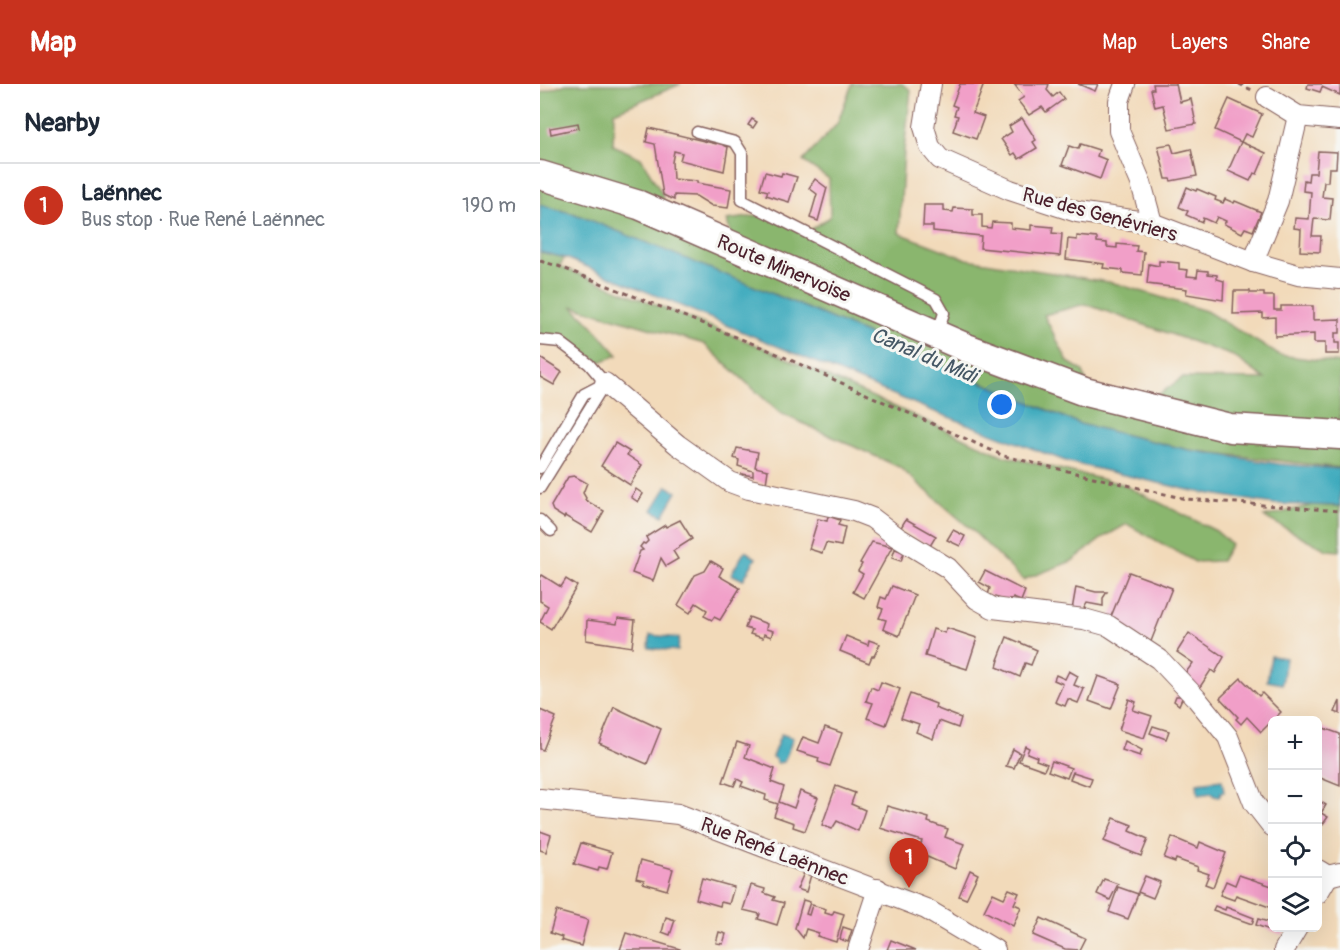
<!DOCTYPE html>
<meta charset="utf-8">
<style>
:root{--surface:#fff;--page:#f6f6f7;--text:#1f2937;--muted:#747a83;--line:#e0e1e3;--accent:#c8321e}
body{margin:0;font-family:Pangolin,sans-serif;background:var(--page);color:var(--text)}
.controls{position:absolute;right:18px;bottom:18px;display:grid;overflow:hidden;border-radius:9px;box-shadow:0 6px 24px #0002}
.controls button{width:54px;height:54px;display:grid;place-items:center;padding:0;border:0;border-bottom:2px solid var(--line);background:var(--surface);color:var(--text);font:30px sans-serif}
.you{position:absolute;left:462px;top:321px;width:21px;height:21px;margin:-15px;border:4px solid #fff;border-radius:50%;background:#1a73e8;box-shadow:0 0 0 9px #1a73e833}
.badge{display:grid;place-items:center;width:39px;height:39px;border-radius:50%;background:var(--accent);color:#fff;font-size:20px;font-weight:700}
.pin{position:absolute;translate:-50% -50px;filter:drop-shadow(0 2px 3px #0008)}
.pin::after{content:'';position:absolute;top:32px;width:21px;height:18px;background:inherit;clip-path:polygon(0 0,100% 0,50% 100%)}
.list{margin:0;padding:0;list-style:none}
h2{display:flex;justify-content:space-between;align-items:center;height:78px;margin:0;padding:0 24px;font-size:26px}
h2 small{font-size:20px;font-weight:400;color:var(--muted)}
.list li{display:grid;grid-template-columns:39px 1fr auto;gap:18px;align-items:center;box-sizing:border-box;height:84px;padding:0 24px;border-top:2px solid var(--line)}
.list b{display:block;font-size:22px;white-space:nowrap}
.list p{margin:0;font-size:20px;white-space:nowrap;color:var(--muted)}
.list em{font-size:20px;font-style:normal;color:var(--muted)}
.icon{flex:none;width:33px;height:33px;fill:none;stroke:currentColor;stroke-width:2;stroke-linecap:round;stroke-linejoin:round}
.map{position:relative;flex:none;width:800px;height:866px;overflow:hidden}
header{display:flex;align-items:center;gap:36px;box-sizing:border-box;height:84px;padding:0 30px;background:var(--accent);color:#fff}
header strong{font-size:28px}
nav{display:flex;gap:33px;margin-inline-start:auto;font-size:21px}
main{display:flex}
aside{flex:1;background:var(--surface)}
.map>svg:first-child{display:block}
</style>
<header>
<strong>Map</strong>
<nav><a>Map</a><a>Layers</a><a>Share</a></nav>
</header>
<main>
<aside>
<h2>Nearby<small></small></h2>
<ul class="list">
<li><span class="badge">1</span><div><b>Laënnec</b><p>Bus stop · Rue René Laënnec</p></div><em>190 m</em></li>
</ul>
</aside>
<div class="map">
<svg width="800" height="866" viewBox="0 0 800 866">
<rect width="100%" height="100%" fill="#f6f6f2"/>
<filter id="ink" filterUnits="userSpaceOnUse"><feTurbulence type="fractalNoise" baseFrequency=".0167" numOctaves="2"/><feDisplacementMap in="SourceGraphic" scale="12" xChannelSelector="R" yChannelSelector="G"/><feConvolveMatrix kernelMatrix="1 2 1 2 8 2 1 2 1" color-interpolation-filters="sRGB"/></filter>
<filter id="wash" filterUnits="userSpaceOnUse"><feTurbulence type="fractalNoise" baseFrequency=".008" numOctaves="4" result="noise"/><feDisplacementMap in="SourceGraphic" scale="24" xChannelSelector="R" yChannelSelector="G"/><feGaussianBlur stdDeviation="1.35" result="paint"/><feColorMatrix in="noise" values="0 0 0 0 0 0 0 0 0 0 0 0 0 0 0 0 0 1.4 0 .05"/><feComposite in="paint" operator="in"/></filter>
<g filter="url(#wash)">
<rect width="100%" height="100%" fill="#f2daba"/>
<g fill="#8ab66e" stroke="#6a6a4c" stroke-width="1.5" fill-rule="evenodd">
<path d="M26,0H141L74,28L73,61L101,74L123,111V139L197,178L187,136L223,131L268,147L290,133L289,95L263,77L297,40L312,0H362L371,6L364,67L359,149L427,175L574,199L666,227L739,271L800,279V384L649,366L540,340L243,214L35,130L0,121V9ZM545,220L693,272L725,295L642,294L614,314L551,318L543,287L528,278L504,231Z"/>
<polygon points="0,168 25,174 19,182 226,265 464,372 582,400 676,447 691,460 681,477 655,478 587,440 564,453 532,477 483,496 431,445 359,383 240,329 164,260 32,222 49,238 78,271 60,278 19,254 0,258"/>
<polygon points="773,421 800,422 800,467 787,466 724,433"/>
</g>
<g fill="#3eaabd" stroke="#446474" stroke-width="1.5">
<polygon points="0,121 35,130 243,214 540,340 649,366 739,380 800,385 800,422 734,420 653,407 528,378 390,326 26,174 0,168"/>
<polygon points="127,402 137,408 123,432 112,426"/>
<polygon points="205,467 216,474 203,496 191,490"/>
<polygon points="110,551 139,554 138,567 109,564"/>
<polygon points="731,572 746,574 742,600 727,597"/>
<polygon points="241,650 253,654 244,678 237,679 235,675 232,673"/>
<polygon points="682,696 684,708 681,708 679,713 674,712 672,709 658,711 657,699"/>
</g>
<g id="blocks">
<g fill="#f19fc8">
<polygon points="420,0 444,0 433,29 444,33 436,55 413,47 418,32 414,31 417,23 412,21"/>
<polygon points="474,0 509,0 507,6 513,13 519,8 524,15 506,28 502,23 489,31 478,17 484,13"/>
<polygon points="538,0 558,0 555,7"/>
<polygon points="613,0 636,0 640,18 651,15 656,40 629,45 623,21 615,23 611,5 614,5"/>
<polygon points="768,0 800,0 800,11 782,3 780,8 767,4"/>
<polygon points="689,15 722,30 712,53 705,50 701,58 675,46"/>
<polygon points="482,34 496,56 493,58 497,64 479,75 475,69 472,71 461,55 472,48 469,42"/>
<polygon points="212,35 217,38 213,44 208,41"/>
<polygon points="38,39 39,44 11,50 10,44"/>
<polygon points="109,44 176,60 177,58 188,63 184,87 140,76 142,69 134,67 132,78 133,95 157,97 157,99 191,105 188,124 172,122 156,112 134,111 134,116 123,111 115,60 106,58"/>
<polygon points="701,58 726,69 717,90 714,89 710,97 688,87"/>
<polygon points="540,60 559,66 557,72 567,76 560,95 522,81 529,62 538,65"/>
<polygon points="631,60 634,69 651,65 657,92 631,97 630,95 626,95 618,62"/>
<polygon points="778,67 797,68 796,84 789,84 788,98 784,98 782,113 792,114 790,136 774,135 772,152 781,152 780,168 760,167 761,145 754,144 755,134 769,135 771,108 763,107 764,96 768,97 769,89 776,89"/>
<polygon points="225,88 241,92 242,89 257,93 249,118 226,111 228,107 220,105"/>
<polygon points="275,95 287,104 278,137 270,134 277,110 269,104"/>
<polygon points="647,103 656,107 657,105 676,113 675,116 683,119 685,115 694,119 695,117 721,128 713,147 705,144 702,149 684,140 686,137 677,133 674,139 663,134 662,138 646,131 648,127 639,123"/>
<polygon points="384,121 404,121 404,127 413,128 414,124 433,125 433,131 442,131 442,143 451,144 452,138 471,139 471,144 491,146 491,141 513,143 512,149 522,150 520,172 440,164 441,152 393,147 393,142 383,142"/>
<polygon points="537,152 557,154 557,158 567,159 567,163 577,164 577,160 597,162 596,167 604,168 602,191 583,189 583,186 563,184 564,180 526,175 528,155 537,156"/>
<polygon points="619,177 639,179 639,185 648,186 647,192 657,193 658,186 668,187 668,190 677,191 677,195 684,197 683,216 646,210 647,205 607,200 609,180 619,182"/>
<polygon points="694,207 710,207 710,209 724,209 724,212 734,212 734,226 741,226 741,222 773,222 773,236 800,235 800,249 795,249 795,259 799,259 799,270 785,270 785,259 774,259 774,250 735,252 735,233 723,234 723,229 693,230"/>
<polygon points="0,274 22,288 14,301 0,293"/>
<polygon points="75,359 90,368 87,371 102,381 90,401 61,382"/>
<polygon points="197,364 218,368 215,383 228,386 226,400 202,393 202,390 213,392 213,387 198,382 199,376 194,374"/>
<polygon points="34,392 47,399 43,409 46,414 45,416 64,427 52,448 25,432 24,434 13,427 11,422 28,393"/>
<polygon points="96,405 103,410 98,418 91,413"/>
<polygon points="288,432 300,436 298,441 305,443 301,462 286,459 282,469 269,465 278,435 287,437"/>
<polygon points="366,435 396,452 390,462 360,445"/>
<polygon points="140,436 152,455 133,467 138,475 126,482 121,474 113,497 92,489 100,467 103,466 100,463 103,459 105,460 108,457 106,453 125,441 126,443"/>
<polygon points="413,446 425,452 420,462 407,456"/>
<polygon points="332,458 352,463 324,514 313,508 323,490 318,487 322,480 320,479"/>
<polygon points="355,465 364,468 361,477 352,474"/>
<polygon points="171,477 183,484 179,492 200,504 180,536 174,533 172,536 164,532 167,526 156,519 150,529 138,521 155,491 165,487"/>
<polygon points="445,487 485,507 481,517 473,514 471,518 448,511 450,504 439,498"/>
<polygon points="589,488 632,504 610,560 570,535"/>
<polygon points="2,491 21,503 26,495 37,502 11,545 0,538 8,522 0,517 0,494"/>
<polygon points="352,502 375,511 359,552 343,545 346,536 339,534 343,525 338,523 341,513 346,515"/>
<polygon points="536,503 556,508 567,508 563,514 563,522 547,519 543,526 532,526"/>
<polygon points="209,533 227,540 226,545 233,547 231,553 224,550 223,554 210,550 212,546 205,544"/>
<polygon points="78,534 95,536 92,563 46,556 47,536 77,540"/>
<polygon points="407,544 437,554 427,585 385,572 393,545 405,549"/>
<polygon points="649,549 684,573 675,589 671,586 658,606 644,591 653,579 637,568"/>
<polygon points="306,552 328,561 329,556 340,560 334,572 332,572 329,579 300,567"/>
<polygon points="467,553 497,566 491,581 485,579 480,593 457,583 459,576 458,576"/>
<polygon points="529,587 538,592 534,601 544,605 538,619 528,615 525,622 515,618 523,600 514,596 516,591 525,595"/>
<polygon points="558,592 581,600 571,625 549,617"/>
<polygon points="701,594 719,612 722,609 741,628 721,648 707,633 701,640 696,635 698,633 680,614"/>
<polygon points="341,598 360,605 346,641 327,634 333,619 326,617 331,603 338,606"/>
<polygon points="370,610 396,620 395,624 421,634 418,644 399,637 393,655 376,648 379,640 361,634"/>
<polygon points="636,612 643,612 639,621 634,617"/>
<polygon points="589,615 596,618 593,626 612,632 604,654 579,646"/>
<polygon points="800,617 800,630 795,628"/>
<polygon points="74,623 121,645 107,680 59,659"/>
<polygon points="0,626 16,633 3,666 0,665"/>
<polygon points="613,642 629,647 626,655 610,649"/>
<polygon points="778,642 800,650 800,702 778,693"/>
<polygon points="285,643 302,649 290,682 278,678 279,674 257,667 263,653 279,659"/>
<polygon points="585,657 602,666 600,672 582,666"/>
<polygon points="197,658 209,662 205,673 235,685 231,698 244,703 239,718 254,724 260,707 278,714 265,747 253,743 254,739 234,732 238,720 225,716 226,711 201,702 203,698 197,695 194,702 183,698"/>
<polygon points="485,662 489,664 487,669 497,673 496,676 507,680 504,686 479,677"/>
<polygon points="473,665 480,669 474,684 466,682"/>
<polygon points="512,677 531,684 527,694 508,687"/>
<polygon points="533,688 552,694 549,702 530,695"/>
<polygon points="296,702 315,709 311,720 325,726 318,747 297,737 292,745 282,741"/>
<polygon points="778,716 786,721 781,729 788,733 783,740 778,736"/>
<polygon points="347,722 389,734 388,738 408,745 405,753 424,760 415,785 378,769 382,757 340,744"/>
<polygon points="574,734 592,741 590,747 608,755 601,772 564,757"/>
<polygon points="0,747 11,751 6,768 0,766"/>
<polygon points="632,753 658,764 660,758 686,769 673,803 665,800 669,790 657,786 658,783 636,775 635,778 624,774"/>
<polygon points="41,759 72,768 67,785 59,783 58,787 34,780"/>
<polygon points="101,776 133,785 127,806 103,799 104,796 96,794"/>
<polygon points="430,786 438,790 426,815 419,812"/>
<polygon points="264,789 271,791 266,808 257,805"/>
<polygon points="699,791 732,802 732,824 696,811 694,816 680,811 686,797 695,801"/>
<polygon points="605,792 620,798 613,814 598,808"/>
<polygon points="162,794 194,803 189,820 181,818 180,822 156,815"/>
<polygon points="564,795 578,800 570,816 557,810"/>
<polygon points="211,801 225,805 224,809 235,813 233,816 244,819 237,841 218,835 220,830 203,826"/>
<polygon points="578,803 598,810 588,835 569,828"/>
<polygon points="469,805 479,809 474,820 481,823 473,842 444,827 453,809 464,814"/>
<polygon points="263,816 270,818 266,830 269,831 272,821 286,825 285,829 292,831 294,827 304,830 296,858 277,852 279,849 266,845 263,854 255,844"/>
<polygon points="675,822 685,826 686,823 714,834 712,840 673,826"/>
<polygon points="16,827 48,836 41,862 21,856 22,853 10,849"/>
<polygon points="126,833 135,836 130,851 122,848"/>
<polygon points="501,834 545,854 539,866 525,865 493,851"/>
<polygon points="718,835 732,839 732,844 746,844 743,851 716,841"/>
<polygon points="303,843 312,846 308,858 300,855"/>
<polygon points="179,848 186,850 183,860 176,859"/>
<polygon points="86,849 140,865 140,866 80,866"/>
<polygon points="351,856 376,866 347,866"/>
</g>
</g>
</g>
<g filter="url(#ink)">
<use href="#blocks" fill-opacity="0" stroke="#85605d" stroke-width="1.5"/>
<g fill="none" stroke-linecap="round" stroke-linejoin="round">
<g stroke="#85605d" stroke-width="13">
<g id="service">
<polyline points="157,48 195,58 202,69 202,116 396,215 404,229 397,250"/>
<polyline points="0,256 20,258 49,280 65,299"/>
<polyline points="0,384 44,310 65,299"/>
<polyline points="0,404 65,299"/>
<polyline points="0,436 11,447"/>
</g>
</g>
<g stroke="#85605d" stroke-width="22">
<g id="minor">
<polyline points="391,0 384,43 390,63 400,75 470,106 537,128 612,139 713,178 758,191 800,195"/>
<polyline points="585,0 579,17 579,47 601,99 612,139"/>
<polyline points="727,13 758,32 800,36"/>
<polyline points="713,178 738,117 758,32"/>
<polyline points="65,299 138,361 190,398 209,405 314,427 332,434 357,453 408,484 437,515 453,524 544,535 569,542 619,575 656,614 688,653 714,719 732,742"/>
<polyline points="0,715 138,730 386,825 455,866"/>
<polyline points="778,786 788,792 800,789"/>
<polyline points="778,809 788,792"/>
<polyline points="318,866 338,805"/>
<polyline points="744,866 757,844"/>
</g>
</g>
<g stroke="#85605d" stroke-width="31">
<polyline id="secondary" points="0,91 99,121 427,264 545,308 690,344 800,351"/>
</g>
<g stroke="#85605d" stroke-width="3" stroke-dasharray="4.5 4.5" stroke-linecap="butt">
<polyline points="699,0 712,6"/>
<polyline points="0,177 18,182 226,265 464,372 646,415 800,427"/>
</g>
<use href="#service" stroke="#fff" stroke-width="10"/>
<use href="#minor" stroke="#fff" stroke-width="20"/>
<use href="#secondary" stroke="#fff" stroke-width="28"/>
</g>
</g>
<g text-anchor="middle" stroke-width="6" stroke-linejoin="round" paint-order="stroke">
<g font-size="20" fill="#4a1f2b" stroke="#f6f6f2">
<text transform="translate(560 130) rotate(15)" y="7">Rue des Genévriers</text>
<text transform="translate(244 184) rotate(23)" y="7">Route Minervoise</text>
<text transform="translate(235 767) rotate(21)" y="7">Rue René Laënnec</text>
</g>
<g font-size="21" font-style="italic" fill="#455765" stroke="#f6f6f2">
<text transform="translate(384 271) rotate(23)" y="7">Canal du Midi</text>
</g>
</g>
</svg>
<div class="controls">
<button>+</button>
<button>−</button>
<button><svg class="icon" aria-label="locate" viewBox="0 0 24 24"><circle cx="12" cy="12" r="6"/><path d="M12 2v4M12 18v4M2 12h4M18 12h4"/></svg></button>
<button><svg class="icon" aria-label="layers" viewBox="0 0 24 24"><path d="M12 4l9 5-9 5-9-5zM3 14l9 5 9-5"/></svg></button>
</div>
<div class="you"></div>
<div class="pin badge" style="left:369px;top:804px">1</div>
</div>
</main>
